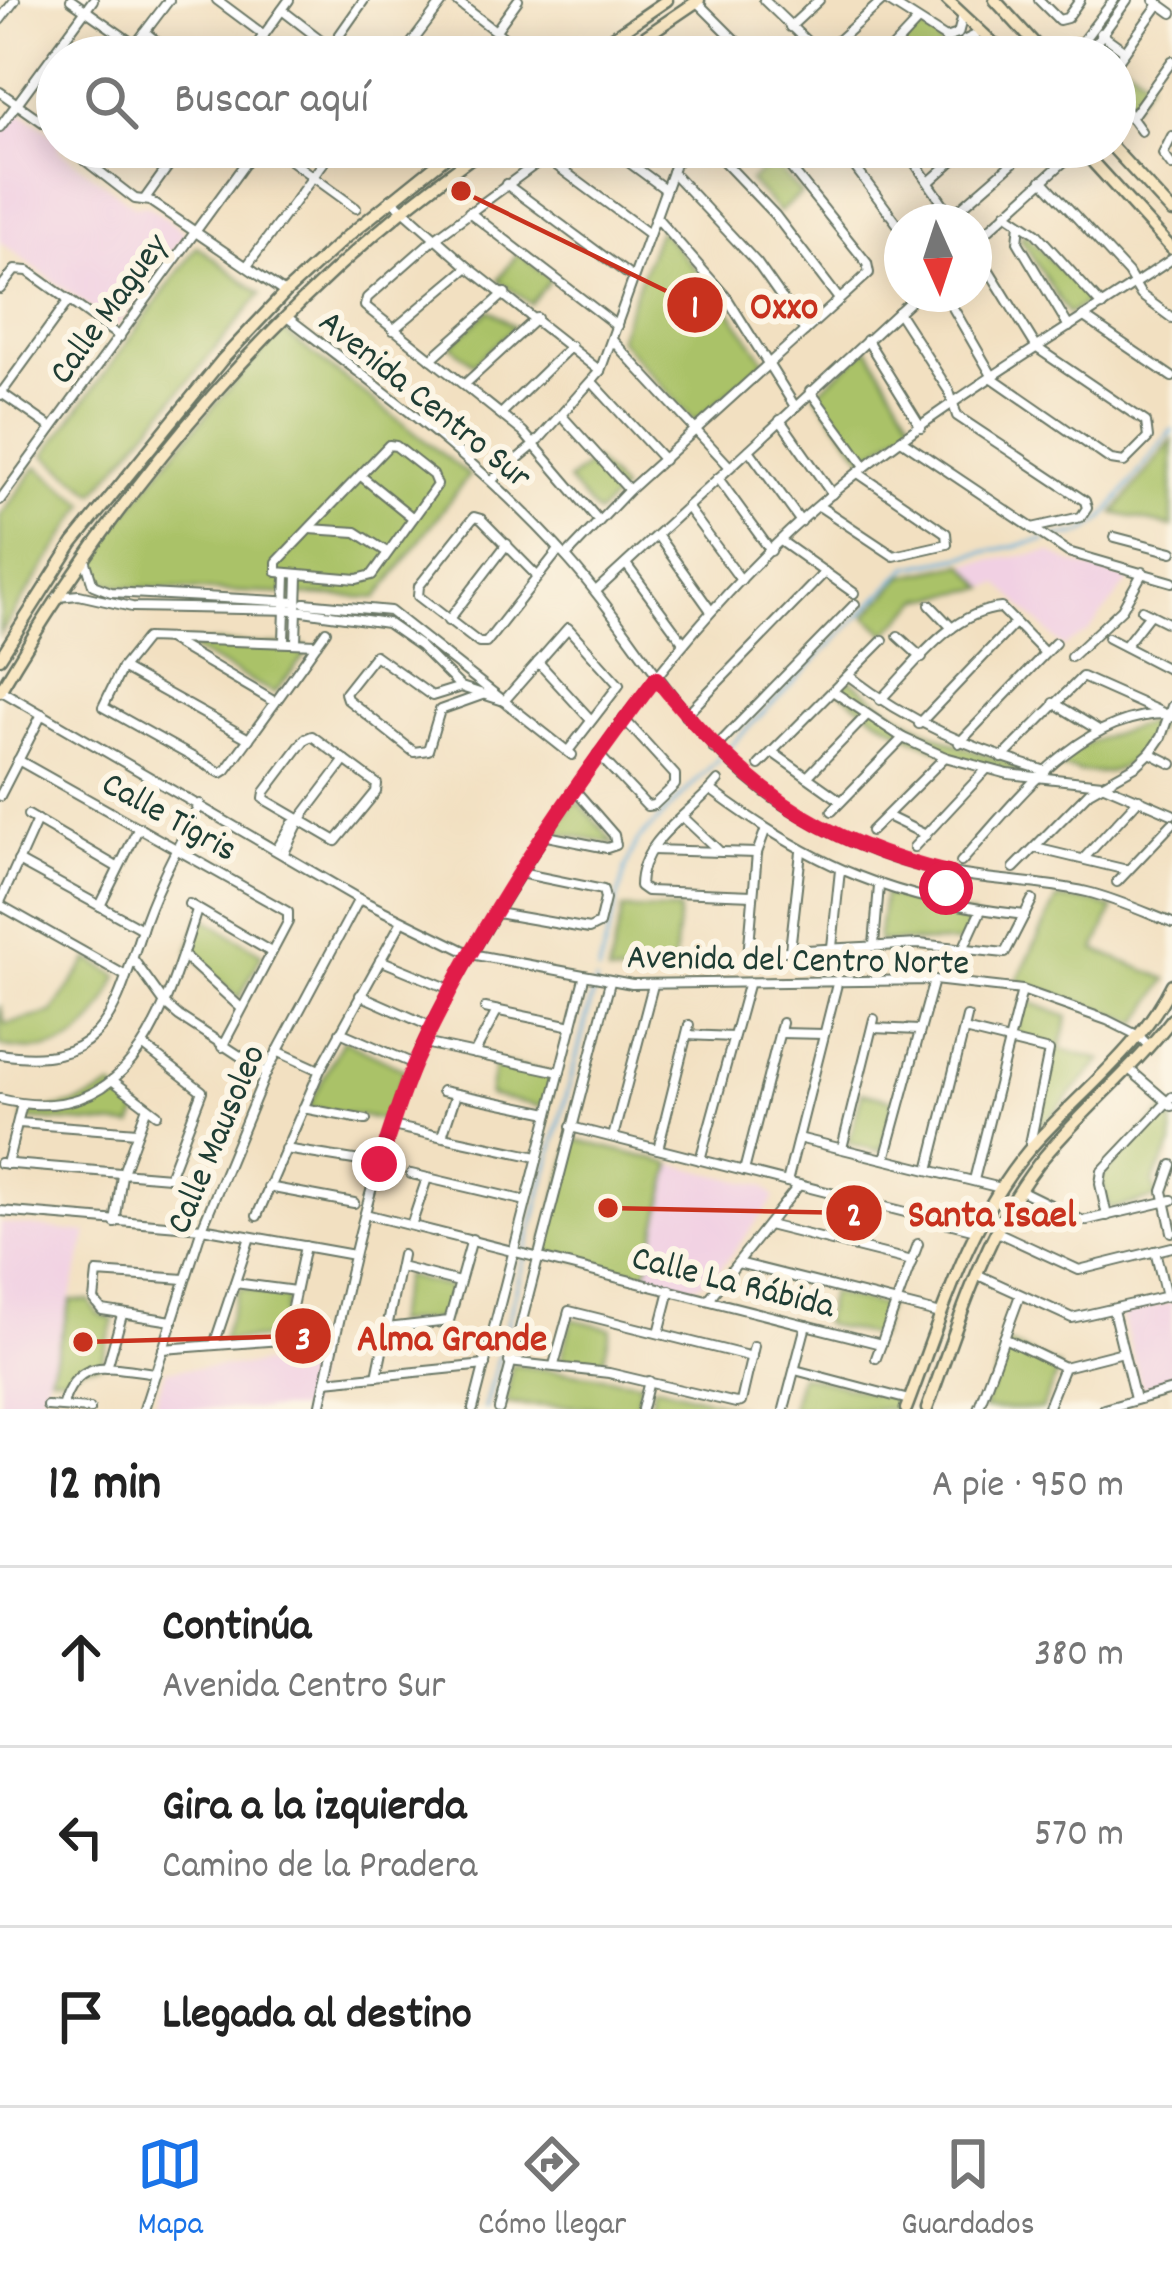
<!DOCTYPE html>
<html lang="es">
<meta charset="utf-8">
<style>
:root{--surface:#fff;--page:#f2f2f2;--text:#222;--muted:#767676;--line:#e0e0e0;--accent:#1a73e8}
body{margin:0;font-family:Dekko,sans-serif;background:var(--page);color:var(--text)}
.compass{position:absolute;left:884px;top:204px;width:108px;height:108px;border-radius:50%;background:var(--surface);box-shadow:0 6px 30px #0003;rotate:177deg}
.stop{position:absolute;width:36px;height:36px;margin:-27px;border:9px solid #e11d48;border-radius:50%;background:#fff}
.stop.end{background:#e11d48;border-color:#fff;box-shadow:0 3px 12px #0008}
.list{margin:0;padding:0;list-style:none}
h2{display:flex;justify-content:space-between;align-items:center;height:156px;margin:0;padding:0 48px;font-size:51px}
h2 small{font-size:39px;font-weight:400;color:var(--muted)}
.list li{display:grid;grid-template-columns:78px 1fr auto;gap:36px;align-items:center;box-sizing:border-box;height:180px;padding:0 48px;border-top:3px solid var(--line)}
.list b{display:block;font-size:45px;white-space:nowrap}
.list p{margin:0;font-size:39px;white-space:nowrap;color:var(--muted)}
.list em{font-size:39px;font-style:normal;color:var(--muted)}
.icon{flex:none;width:66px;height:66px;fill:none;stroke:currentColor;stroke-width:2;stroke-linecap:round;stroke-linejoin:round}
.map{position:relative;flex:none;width:1172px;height:1409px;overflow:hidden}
.search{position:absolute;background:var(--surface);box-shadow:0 6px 30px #0003;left:36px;right:36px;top:36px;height:132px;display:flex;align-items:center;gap:30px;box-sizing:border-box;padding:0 42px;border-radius:66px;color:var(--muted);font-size:45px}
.sheet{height:696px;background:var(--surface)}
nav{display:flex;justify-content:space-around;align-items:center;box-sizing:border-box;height:168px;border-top:3px solid var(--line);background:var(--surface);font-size:33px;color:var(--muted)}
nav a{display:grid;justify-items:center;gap:6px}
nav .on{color:var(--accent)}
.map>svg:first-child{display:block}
</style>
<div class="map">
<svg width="1172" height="1409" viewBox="0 0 1172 1409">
<rect width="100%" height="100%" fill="#fcf5e5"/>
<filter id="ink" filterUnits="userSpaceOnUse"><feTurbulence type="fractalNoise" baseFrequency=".00833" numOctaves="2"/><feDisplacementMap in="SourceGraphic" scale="24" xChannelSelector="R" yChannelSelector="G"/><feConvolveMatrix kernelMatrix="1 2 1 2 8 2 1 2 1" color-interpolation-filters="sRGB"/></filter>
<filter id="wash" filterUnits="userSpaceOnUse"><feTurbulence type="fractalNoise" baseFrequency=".004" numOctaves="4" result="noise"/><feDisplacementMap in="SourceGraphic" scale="48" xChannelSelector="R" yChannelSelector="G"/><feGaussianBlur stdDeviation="2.7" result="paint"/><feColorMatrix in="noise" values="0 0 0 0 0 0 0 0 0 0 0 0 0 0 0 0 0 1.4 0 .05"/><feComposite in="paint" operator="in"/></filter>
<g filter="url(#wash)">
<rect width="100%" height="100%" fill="#f2e0c1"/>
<g fill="#f1d0e3">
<polygon points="16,109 57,137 59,150 134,206 147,205 185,233 117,327 0,242 0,132"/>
<polygon points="1050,552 1071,563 1130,580 1088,632 1063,647 1000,584 986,588 964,564"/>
<polygon points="672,1164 765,1187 775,1198 714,1277 697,1285 688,1287 645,1276"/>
<polygon points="0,1223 88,1233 39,1409 0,1409"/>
<polygon points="1172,1302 1172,1380 1142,1388 1122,1315"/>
<polygon points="315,1361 308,1409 153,1409 166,1370"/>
</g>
<g fill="#aac267" stroke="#64804e" stroke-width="3">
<polygon points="920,28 940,38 941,48 950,57 900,57 895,51"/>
<path d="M1123,61L1149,81L1131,107C1119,89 1109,80 1123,61Z"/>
<polygon points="772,162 801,194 779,212 750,181"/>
<polygon points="659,229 718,294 765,361 695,422 618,338"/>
<polygon points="1025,234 1090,301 1068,314 1020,237"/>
<polygon points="197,246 261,294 95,493 45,455"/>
<polygon points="518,253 551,279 531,304 498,280"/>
<polygon points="490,310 514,327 474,364 450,345"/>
<path d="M282,330L469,475L377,598L123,587L98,580L90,561C149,479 214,404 282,330Z"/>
<polygon points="868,348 913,423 864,459 815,394"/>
<polygon points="1172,440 1172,527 1114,513"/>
<polygon points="594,460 622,491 597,514 568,481"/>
<polygon points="37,466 86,504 0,634 0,517"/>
<polygon points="964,564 986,588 922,599 886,634 866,616 904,576"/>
<polygon points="188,642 306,646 308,652 274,693 186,646"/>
<path d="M849,679C902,722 960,752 1027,767L1026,773C955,764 893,733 838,690Z"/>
<path d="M1152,720L1160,724C1129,771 1115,781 1060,767C1078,735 1122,736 1152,720Z"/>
<polygon points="573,803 580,803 614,843 561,834 557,825"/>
<polygon points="884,894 973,916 962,943 878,941"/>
<polygon points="1057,899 1095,902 1113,909 1095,950 1167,979 1139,1023 1017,981"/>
<polygon points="623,909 679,910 672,979 608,974"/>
<polygon points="201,916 262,954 239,999 188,951"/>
<path d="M89,959L118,976C93,1036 67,1060 0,1046V1005L5,1024L52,1013Z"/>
<polygon points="1024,1000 1068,1017 1060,1049 1102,1060 1037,1132 1056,1047 1016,1037"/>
<polygon points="343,1040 405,1070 386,1120 308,1108"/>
<polygon points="495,1062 555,1075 547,1108 489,1095"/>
<path d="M112,1087L139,1111L132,1126L23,1119L27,1111C60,1109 84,1104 112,1087Z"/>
<polygon points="862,1092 894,1100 881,1151 849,1143"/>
<polygon points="1166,1109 1172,1114 1172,1145 1153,1182 1157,1198 1109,1209 1101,1178"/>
<polygon points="573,1139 672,1164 645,1276 542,1252"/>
<polygon points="404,1276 451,1288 444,1318 393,1323"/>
<polygon points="239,1288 288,1295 279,1338 222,1340"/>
<polygon points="830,1293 887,1307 879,1337 823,1324"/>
<polygon points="71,1300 89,1301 98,1314 114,1320 101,1364 83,1366 66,1377 50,1375"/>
<polygon points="572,1319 611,1328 603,1363 561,1360"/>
<polygon points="1006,1343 1059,1367 1042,1409 983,1409"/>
<polygon points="512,1365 641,1382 636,1409 506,1404"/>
<polygon points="800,1375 899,1400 896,1409 791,1409"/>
<polygon points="654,1385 743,1409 649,1409"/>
</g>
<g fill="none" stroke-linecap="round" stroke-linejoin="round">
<g stroke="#61aedb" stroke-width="3">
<polyline points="1054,538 1083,533 1102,520 1172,430"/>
<polyline points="725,751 908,567 1045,540"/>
<polyline points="598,973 626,867 637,842 719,758"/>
<polyline points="485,1409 596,982"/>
</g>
</g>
</g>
<g filter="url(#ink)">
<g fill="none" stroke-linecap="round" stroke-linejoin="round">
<g stroke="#697665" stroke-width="12">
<g id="street">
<polyline points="71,0 135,45"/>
<polyline points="217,0 264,35"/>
<polyline points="455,0 529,57"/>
<polyline points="764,0 823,57"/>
<polyline points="886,0 946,38 947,51 964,55"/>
<polyline points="1039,0 1059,20 1067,18 1080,0"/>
<polyline points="1154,0 1172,13"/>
<polyline points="697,2 752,57"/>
<polyline points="282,10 343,57"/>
<polyline points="0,20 15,0"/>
<polyline points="790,27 819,0"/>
<polyline points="497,29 518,0"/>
<polyline points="145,32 176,57"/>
<polyline points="1100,33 1125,51"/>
<polyline points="946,38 958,34 963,15"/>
<polyline points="1092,43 1110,57"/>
<polyline points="1043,52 1079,46 1114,0"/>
<polyline points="822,55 883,0"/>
<polyline points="964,55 965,40 982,32"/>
<polyline points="126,57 169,0"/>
<polyline points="248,57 289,0"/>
<polyline points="324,57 364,0"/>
<polyline points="401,57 444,0"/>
<polyline points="884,57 916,23"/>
<polyline points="1086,57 1127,0"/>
<polyline points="1115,65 1159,4"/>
<polyline points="0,92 57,132"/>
<polyline points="1115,95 1141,131"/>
<polyline points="1131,118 1172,61"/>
<polyline points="0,127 93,0"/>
<polyline points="1172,136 1163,154 1172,166"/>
<polyline points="68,147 135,199 150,201 285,293"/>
<polyline points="272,147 356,208"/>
<polyline points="559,147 434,239 367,298 365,306 523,432 599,521"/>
<polyline points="608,147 665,189"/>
<polyline points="710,147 775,215 839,299"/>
<polyline points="840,147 902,230"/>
<polyline points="904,147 948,211 955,213 1031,147"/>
<polyline points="545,157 649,234"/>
<polyline points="672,172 757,263 805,331"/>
<polyline points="1042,180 1128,273 1141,295 1172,318"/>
<polyline points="929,182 968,147"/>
<polyline points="506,184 633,278"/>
<polyline points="391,199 468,267 600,371"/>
<polyline points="144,200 182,147"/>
<polyline points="469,212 617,326"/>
<polyline points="1006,213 1036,233 1102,306"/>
<polyline points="657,218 727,298 794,405"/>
<polyline points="1020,223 1018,242 1069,327"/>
<polyline points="974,243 1080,147"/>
<polyline points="247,266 335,147"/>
<polyline points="0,289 15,270 28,271 120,337"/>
<polyline points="945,294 994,379 1111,460 1124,462 1148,438 1146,422 1037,348 974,246"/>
<polyline points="898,312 949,391 957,416 1085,501 1087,508 1081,517 1032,528"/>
<path d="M287,317C386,393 486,466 569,560C645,645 691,749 791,810C839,839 896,864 951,873C996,881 1042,882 1087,892C1116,899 1144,912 1172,923"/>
<polyline points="1084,317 1172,377"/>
<polyline points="393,330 468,267"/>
<polyline points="867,340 921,427"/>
<polyline points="613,341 730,467"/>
<polyline points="431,359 505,293"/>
<polyline points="593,383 664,460"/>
<polyline points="465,384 537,318"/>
<polyline points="810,391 865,466"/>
<polyline points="0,392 52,428"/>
<polyline points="0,395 69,300"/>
<polyline points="502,413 571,346"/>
<polyline points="562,416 629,490"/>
<polyline points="780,420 832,494"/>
<polyline points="901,440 1068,552 1172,582"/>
<polygon points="389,445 396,446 433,475 437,485 372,575 357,579 277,572 277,562"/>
<polyline points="749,450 801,522"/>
<polyline points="361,476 413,518"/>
<polyline points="718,478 771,551"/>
<polyline points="493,479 533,446 600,371 681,147"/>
<polyline points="0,500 257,147"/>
<polyline points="819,506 894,556 947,544 946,533 858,473"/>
<polyline points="687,507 741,580"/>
<polyline points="310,529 356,532 387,552"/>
<polyline points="657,535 711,611"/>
<polyline points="1115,537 1172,552"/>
<polyline points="781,541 854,593"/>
<polyline points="566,556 629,490 869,273 867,263 774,147"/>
<polyline points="85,559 93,585 111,592 296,602"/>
<polyline points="626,564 684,643"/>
<polyline points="537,576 481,519 474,517 419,586 418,596 479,643 486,643 559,550"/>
<polyline points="596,591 918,294"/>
<polyline points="57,597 79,595 132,607 296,610 387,623 420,646 461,687 504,701"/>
<polyline points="305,603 390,611 572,755"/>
<polyline points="930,605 952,628"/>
<polyline points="1142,610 1172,625"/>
<polyline points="448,621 507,544"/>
<polyline points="898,636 922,658"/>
<polyline points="1108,638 1172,671"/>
<polyline points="168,639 275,702"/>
<polyline points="284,641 286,575"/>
<polyline points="296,642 298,575"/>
<path d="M317,644L146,638L122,668L103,707L221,773L226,770C260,724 293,678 326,631"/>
<polyline points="1125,646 1150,614"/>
<polyline points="1071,657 1122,609 1143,572"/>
<polyline points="538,662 591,720"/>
<polyline points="122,668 249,739"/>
<path d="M849,676C910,723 973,749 1046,771"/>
<polyline points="461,687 432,696 375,655 345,693 347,699 414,752 428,750 440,710 482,695"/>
<polyline points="0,690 359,899 471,954 632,984 934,980 1022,990 1107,1020 1139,1036 1149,1046"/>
<polyline points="834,692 903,738 945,757 1008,774 1102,784 1172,814"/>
<path d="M880,700C914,666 950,612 1001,608L1045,653"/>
<polyline points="504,701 568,628 619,685 568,751"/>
<polyline points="1054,703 1100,731"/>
<polyline points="685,716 825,572"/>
<polyline points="919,724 1015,623"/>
<polygon points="312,736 377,784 376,792 336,841 264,799 265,792 305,739"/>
<polyline points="959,743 1055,643"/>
<polyline points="714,749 855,604"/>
<polyline points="772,752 841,801"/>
<polyline points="1150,753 1172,764"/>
<polyline points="598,754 647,806 654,805 675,785 675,775 624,719"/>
<polyline points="1002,758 1082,677 1172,717"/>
<polyline points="18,760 288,912 288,922 222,1047"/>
<polyline points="759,765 883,640"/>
<polyline points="807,777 867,715"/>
<path d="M718,781C692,813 640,840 640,886L647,891L753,895"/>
<path d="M711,790C814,867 896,901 1025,915"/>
<polyline points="0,796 42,714"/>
<polyline points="832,811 903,738"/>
<polyline points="28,815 117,867"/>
<polyline points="887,816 926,835"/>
<polyline points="683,817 718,850"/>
<polyline points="871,831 945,757"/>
<polyline points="542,835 607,848 616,845 614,835 574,789"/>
<polyline points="914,847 986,770"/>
<polyline points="1035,848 1127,870"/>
<polyline points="277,849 292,824 299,821 345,760"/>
<polyline points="651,850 757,853"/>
<polyline points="284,853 299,822"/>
<polyline points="1085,857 1139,799"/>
<polyline points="18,861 142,929"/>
<path d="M961,862C1015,803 1077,714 1167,714"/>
<polyline points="1014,868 1089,792 1137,765 1150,753 1161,737 1172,706"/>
<polyline points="1117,882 1172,824"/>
<polyline points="927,900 936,870"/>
<polyline points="0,902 37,820"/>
<polyline points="941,903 950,873"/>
<polyline points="189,904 271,952"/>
<polyline points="0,905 126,976"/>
<polyline points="100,906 139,827"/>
<polyline points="497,913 589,929 599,924 605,899 603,890 520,873"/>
<polyline points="874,945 879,886"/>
<polyline points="832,947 840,870"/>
<polyline points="964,947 981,910"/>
<polyline points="790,950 801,852"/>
<polyline points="748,953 919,944 1005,953 1032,900"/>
<polyline points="183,955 241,1008"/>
<polyline points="133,959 166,1005 179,1016 266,1073"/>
<polyline points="380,960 450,989"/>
<polyline points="747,968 757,853 765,831"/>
<polyline points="360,995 432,1027"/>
<polyline points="485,1008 572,1026"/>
<polyline points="873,1028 919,1030"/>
<polyline points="964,1030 1049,1051 1030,1144"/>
<polyline points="340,1032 414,1064"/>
<polyline points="780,1033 824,1034"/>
<polyline points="687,1035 733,1037"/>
<polyline points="424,1043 560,1072"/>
<polyline points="144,1046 202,1091 169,1177"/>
<polyline points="277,1051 319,1070"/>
<path d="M0,1054C103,1070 114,1014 141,932C155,888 179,845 200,804"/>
<polyline points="474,1054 497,1011"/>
<polyline points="1129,1069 1172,1106"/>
<polyline points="112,1080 157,1114"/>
<polyline points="442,1091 549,1113"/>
<path d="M0,1099C134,1132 165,1008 197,910"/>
<polyline points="303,1108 366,1120"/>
<polyline points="19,1123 137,1132"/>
<polyline points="392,1126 537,1157"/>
<polyline points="571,1127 976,1230"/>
<polyline points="442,1136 456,1094"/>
<polyline points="613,1137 653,985"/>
<polyline points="798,1138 1001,1188"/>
<polyline points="842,1148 874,1019"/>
<polyline points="285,1149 379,1164"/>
<polyline points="658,1149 689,1025"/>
<polyline points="885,1159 934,980"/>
<polyline points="700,1160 748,985"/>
<polyline points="0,1163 181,1178"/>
<polyline points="7,1164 22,1104"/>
<polyline points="1172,1165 1163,1191 1172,1232"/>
<polyline points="929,1170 967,1017"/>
<polyline points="744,1171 782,1023"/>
<polyline points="411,1174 526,1201"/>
<polyline points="974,1180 1022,990"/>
<polyline points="787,1182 838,980"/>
<polyline points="268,1187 354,1203"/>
<polyline points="1020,1190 1083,1221 1172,1200"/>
<polyline points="0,1211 202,1228 354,1255"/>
<polyline points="365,1214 881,1344"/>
<polyline points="257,1216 320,1070 402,921"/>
<polyline points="1107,1216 1100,1184 1102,1171 1172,1097"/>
<polyline points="115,1223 122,1175 147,1107"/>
<polyline points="412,1223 427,1178"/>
<polyline points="768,1225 912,1261"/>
<polyline points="997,1232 1079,1270 1172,1247"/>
<polyline points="1155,1251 1166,1296"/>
<polyline points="738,1263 941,1314"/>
<polyline points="400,1267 459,1282"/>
<polyline points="976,1274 1072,1318 1172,1295"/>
<polyline points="235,1283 295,1291"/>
<polyline points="708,1300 799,1185"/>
<polyline points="1113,1310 1135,1399"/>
<polyline points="172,1321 102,1310 94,1300 97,1273 185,1279"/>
<polyline points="387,1328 449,1321 472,1239"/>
<polyline points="659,1333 670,1290"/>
<polyline points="1004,1338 1064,1367"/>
<polyline points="285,1340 305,1246"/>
<polyline points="214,1345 250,1237"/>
<polyline points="163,1349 335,1336"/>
<polyline points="876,1358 918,1244"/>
<polyline points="509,1362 609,1373 736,1403 741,1402 754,1346"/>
<polyline points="554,1365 569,1311 752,1357"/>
<polyline points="107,1368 122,1315"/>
<polyline points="795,1370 909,1400"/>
<polyline points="377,1376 402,1255"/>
<polyline points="326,1381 485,1365"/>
<polyline points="47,1406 90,1409"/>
<path d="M62,1407C77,1354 112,1368 156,1373"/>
<polyline points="144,1409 202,1228 266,1073 359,899"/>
<path d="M320,1409C345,1293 368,1177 413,1067C434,1013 466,964 495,915C589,759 694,609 835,491C939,404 1060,335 1172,259"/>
<polyline points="473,1409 584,978"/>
<polyline points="499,1409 610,982"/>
<polyline points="642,1409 649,1381"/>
<polyline points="784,1409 806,1325"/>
<polyline points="978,1409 1020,1295"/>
<polyline points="1047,1409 1064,1367 1123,1352"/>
<polyline points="1104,1409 1172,1390"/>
</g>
</g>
<g stroke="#697665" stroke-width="15">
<g id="secondary">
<polyline points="947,0 1008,57"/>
<polyline points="995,0 1047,57"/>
<polyline points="584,57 667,0"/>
<polyline points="615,57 699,0"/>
<polyline points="1079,147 1172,249"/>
<polyline points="1112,147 1172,212"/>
<polyline points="0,658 73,543 222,360 285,293 345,238 458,147"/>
<path d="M0,691C123,481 287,288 486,147"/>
<path d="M906,1409C940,1321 966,1225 1028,1151C1076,1095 1139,1051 1172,984"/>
<path d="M927,1409C958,1325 983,1235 1039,1163C1080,1112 1132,1071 1172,1019"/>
</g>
</g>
<use href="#street" stroke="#fff" stroke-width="8"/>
<use href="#secondary" stroke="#f9e7c3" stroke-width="10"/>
</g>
</g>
<g fill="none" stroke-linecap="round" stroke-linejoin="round" filter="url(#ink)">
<path stroke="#e11d48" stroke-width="15" d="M379,1164C391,1130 401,1093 416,1060C479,923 565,798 656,678C741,784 815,842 950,873L946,888"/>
</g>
<g text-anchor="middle" stroke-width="12" stroke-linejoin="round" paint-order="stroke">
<g font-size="36" fill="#1f3d34" stroke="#fcf5e5">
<text transform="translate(106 307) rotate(-54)" y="13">Calle Maguey</text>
<text transform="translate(427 397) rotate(39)" y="13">Avenida Centro Sur</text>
<text transform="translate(171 814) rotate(29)" y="13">Calle Tigris</text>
<text transform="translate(798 957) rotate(1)" y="13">Avenida del Centro Norte</text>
<text transform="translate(213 1138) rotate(-67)" y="13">Calle Mausoleo</text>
<text transform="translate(734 1279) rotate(14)" y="13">Calle La Rábida</text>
</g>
</g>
<path fill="none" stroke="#c8321e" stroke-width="4.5" d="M461 191L695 305M608 1208L854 1213M83 1342L303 1336"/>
<g fill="#c8321e" stroke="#fcf5e5" stroke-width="4.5">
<circle cx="461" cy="191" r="12"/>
<circle cx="608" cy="1208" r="12"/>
<circle cx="83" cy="1342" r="12"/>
<circle cx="695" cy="305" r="30"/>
<circle cx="854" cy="1213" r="30"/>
<circle cx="303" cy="1336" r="30"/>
</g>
<g font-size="36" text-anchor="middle" font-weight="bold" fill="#fff">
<text x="695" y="317">1</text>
<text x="854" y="1225">2</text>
<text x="303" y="1349">3</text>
</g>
<g font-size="39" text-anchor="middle" font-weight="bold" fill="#c8321e" stroke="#fcf5e5" stroke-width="12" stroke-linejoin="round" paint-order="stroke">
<text x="784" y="318">Oxxo</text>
<text x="992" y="1226">Santa Isael</text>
<text x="452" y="1350">Alma Grande</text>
</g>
</svg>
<svg class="compass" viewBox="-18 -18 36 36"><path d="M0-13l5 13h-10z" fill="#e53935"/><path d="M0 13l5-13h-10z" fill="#767676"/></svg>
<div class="stop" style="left:946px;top:888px"></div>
<div class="stop end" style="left:379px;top:1164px"></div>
<div class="search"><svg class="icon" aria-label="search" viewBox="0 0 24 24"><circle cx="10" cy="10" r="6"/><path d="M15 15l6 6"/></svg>Buscar aquí</div>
</div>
<section class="sheet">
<h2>12 min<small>A pie · 950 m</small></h2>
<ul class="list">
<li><svg class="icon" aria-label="ahead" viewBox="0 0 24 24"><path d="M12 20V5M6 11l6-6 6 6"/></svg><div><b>Continúa</b><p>Avenida Centro Sur</p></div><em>380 m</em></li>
<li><svg class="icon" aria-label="left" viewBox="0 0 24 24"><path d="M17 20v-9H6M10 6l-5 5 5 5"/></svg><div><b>Gira a la izquierda</b><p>Camino de la Pradera</p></div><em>570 m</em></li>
<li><svg class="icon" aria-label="arrive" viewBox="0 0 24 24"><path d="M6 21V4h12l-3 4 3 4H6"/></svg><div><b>Llegada al destino</b></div></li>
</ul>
</section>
<nav>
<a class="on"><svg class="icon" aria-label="map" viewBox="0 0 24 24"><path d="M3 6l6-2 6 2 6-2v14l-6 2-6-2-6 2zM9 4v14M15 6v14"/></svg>Mapa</a>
<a><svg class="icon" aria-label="directions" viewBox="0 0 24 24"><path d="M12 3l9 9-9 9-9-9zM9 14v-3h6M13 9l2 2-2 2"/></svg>Cómo llegar</a>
<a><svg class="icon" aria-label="saved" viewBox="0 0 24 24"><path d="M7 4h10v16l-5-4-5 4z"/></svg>Guardados</a>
</nav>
